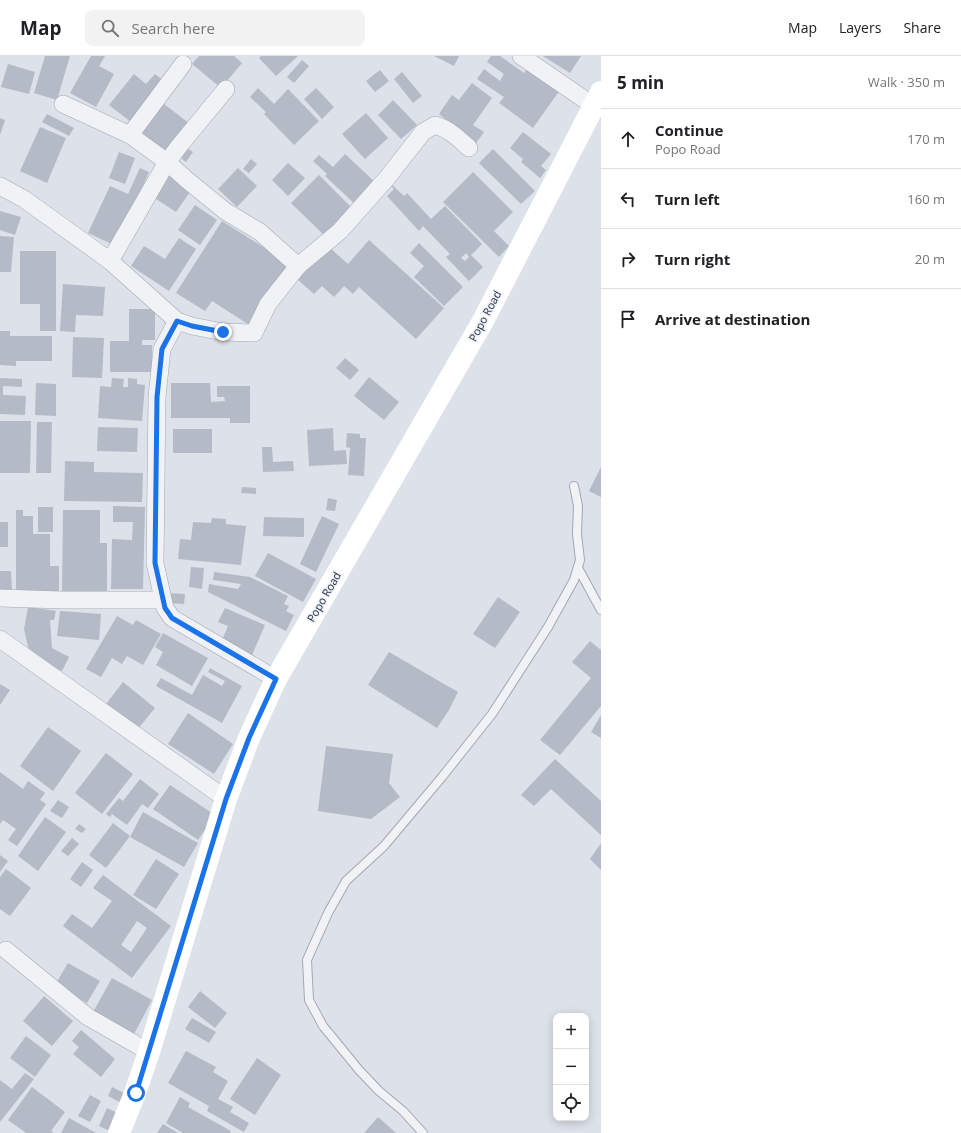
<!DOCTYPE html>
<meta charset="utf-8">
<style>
:root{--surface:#fff;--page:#f2f2f2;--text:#202124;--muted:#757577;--line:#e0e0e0}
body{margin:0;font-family:"Open Sans",sans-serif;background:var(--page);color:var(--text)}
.controls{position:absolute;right:12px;bottom:12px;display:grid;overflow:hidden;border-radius:8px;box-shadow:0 2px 10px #0003}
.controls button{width:36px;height:36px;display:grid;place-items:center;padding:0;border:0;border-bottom:1px solid var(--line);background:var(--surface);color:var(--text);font:20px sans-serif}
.stop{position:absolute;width:12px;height:12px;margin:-9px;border:3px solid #1a73e8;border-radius:50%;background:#fff}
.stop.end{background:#1a73e8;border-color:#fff;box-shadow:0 1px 4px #0008}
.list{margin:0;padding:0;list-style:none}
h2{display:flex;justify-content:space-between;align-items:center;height:52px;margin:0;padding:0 16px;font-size:17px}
h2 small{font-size:13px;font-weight:400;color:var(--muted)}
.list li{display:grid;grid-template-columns:26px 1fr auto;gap:12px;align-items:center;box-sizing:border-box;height:60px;padding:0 16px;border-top:1px solid var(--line)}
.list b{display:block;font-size:15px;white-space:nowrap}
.list p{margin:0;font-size:13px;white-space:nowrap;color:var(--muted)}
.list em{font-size:13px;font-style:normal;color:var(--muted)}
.icon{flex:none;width:22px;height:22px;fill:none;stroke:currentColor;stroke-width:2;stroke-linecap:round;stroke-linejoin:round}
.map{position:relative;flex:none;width:601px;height:1077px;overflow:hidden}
header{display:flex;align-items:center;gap:24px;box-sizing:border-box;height:56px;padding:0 20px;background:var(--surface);border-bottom:1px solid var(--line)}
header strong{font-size:19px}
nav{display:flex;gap:22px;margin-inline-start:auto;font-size:14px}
.search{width:280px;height:36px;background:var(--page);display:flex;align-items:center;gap:10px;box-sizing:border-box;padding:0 14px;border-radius:8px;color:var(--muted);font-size:15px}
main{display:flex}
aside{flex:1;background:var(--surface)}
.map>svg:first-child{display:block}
</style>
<header>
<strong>Map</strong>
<div class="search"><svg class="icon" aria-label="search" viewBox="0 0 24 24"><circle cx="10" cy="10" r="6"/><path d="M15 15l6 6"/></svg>Search here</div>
<nav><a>Map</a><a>Layers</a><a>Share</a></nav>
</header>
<main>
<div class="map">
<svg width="601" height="1077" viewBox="0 0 601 1077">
<rect width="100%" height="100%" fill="#dde1e9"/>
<g fill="#b4bac6" fill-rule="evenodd">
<polygon points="45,0 70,0 57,44 34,37"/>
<polygon points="91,0 105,0 99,10 114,18 96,51 70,37"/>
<polygon points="199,0 234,0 242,7 221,32 192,8"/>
<polygon points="261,0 298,0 276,20 259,2"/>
<polygon points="434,0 459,0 454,10"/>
<polygon points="491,0 500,0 524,17 528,11 560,34 533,72 499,47 504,41 477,23 484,13 500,25 504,18 487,6"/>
<polygon points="543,0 581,0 570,17"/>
<polygon points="302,4 309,10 294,27 287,21"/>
<polygon points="8,8 35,16 29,38 1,31"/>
<polygon points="380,14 389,25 375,36 366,25"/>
<polygon points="402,16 422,40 413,47 394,23"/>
<polygon points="134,18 146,28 155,18 164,25 131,66 109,49"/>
<polygon points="472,27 492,42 473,69 484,76 474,90 452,68 439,58 452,39 459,44"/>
<polygon points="258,32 274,48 288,33 319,65 294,89 264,58 266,56 250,41"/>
<polygon points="316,32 334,51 322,63 304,43"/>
<polygon points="393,44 417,69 401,83 378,59"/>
<polygon points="164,48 190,68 168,97 142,77"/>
<polygon points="366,57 388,82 365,103 342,78"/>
<polygon points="47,58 74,72 69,80 42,66"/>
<polygon points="0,62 5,64 0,79"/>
<polygon points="40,71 66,82 47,127 20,115"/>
<polygon points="523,76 551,98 541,110 546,114 540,122 521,106 523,103 510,92"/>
<polygon points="187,92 193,96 186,106 180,101"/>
<polygon points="493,93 535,135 521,148 479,107"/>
<polygon points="119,96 135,102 125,128 109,122"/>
<polygon points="345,98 375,126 355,148 325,120 327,118 313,105 319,99 333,111"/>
<polygon points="251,103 257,108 249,117 243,113"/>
<polygon points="288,107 305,122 288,140 272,124"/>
<polygon points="140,112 149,116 116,190 88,177 110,130 128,138"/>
<polygon points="238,112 257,130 237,151 218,133"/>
<polygon points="473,116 513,156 494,175 509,190 499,201 443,146"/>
<polygon points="169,118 192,133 176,156 153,141"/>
<polygon points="319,119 352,152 325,180 291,147"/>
<polygon points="391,128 404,140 407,137 431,163 445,150 482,188 469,201 466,197 461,202 465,205 471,199 483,211 469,225 446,201 450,198 423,170 419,175 387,140 394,133 390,129"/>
<polygon points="195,149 217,164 200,189 178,174"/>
<polygon points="0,155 21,161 15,179 0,174"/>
<polygon points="222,165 290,208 251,270 212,245 205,255 176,237"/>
<polygon points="0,180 14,181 11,216 0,216"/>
<polygon points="179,182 196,193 169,235 131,210 144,190 165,203"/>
<polygon points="369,184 444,252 416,283 359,231 353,238 344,230 334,241 322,230 314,238 297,223 322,195 330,192 348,208"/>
<polygon points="419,187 463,231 444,250 414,221 424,210 410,197"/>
<polygon points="20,195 56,195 56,275 40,275 40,248 20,248"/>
<polygon points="63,228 105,231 103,260 76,259 75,276 60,275"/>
<polygon points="129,253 155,253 155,284 142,284 142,289 152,289 152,316 110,316 110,285 129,285"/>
<polygon points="0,275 10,275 10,280 52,280 52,305 16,305 16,310 0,309"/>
<polygon points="73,281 104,282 102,322 72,321"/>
<polygon points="345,302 359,314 350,324 336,312"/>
<polygon points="369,321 399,346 384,364 354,340"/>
<polygon points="0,322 22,323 22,331 3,330 3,339 26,340 25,359 0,358"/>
<polygon points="112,322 124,323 123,331 128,331 128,322 137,323 137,328 145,329 142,365 98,362 100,330 111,331"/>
<polygon points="36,327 56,328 56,360 35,359"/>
<polygon points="171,327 210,327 211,346 225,345 224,341 217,341 217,330 250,330 250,367 230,367 230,362 171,362"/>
<polygon points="0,365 31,365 30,417 0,417"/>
<polygon points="37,366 52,366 51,417 36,417"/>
<polygon points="98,371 138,372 137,396 97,395"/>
<polygon points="333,372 334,395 346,394 347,408 309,410 307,374"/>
<rect x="173" y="373" width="39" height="24"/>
<polygon points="347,377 360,378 360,382 366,382 364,420 348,419 350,392 346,391"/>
<polygon points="262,391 272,391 273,406 293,405 294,415 263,416"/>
<polygon points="65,405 94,406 94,416 143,417 142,446 64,445"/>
<polygon points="601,411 601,441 589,435"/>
<polygon points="242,431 256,432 256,438 241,437"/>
<polygon points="328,442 337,444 335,455 326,454"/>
<polygon points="113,450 145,451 143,533 111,533 112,483 132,484 133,466 113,466"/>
<rect x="38" y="451" width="15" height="25"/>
<polygon points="16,454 23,454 23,460 33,460 33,478 50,478 50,510 59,510 59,536 16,536"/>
<polygon points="63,454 100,454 100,487 107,487 107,537 62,536"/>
<polygon points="322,460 339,468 316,516 300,508"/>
<polygon points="264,461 304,462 304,481 263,480"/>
<polygon points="212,462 226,463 226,468 246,470 241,509 178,503 180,483 191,484 193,466 211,467"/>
<rect x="0" y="466" width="8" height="25"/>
<polygon points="268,497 316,523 303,546 255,520"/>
<polygon points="191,511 204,512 202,533 189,531"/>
<polygon points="0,515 11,515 12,534 0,534"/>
<polygon points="214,516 250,521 288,540 284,548 289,550 286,555 294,559 286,575 208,536 209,528 238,533 241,528 213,524"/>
<polygon points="167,537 185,538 184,548 166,547"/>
<polygon points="498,541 520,556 495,592 473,578"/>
<polygon points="28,551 56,555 54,564 50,564 52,592 69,601 62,615 43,606 28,591 24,573"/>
<polygon points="225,552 265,569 252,599 221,586 228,570 218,566"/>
<polygon points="60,555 101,558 99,584 57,580"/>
<polygon points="117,560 133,569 136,564 161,578 143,609 127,600 122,608 112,602 101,621 86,613"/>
<polygon points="163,577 208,602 192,630 156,609 163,596 155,591"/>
<polygon points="590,585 601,594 601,650 560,699 540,684 591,622 572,606"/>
<polygon points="389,596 458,636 449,654 437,672 368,629"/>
<polygon points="210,612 242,630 222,667 156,630 161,622 192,639 203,619 222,630 225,625 208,616"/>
<polygon points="123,626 155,652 137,674 106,648"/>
<polygon points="0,628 10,634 0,649"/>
<polygon points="188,657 233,688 214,718 168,688"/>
<polygon points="601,659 601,682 591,676"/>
<polygon points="48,671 81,695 53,735 20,710"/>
<polygon points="326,690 393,698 389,727 400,741 371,763 318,755"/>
<polygon points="106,697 133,718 102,758 75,737"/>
<polygon points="555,703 601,745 601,779 551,733 534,750 521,739"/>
<polygon points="0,716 23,733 28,725 45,737 40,744 46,748 17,790 8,784 16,773 3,764 0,768"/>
<polygon points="140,723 159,738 148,752 142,748 127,769 112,758 110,761 106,758 119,742 123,745"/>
<polygon points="170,729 215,759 198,784 153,753"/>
<polygon points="58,744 69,751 62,762 50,755"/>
<polygon points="143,756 198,787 184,811 130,781"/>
<polygon points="45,761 66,776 38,815 18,800"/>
<polygon points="113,767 130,780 106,812 89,799"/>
<polygon points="79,768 86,773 82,777 75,773"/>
<polygon points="72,782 79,788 68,800 61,795"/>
<polygon points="601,787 601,814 590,803"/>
<polygon points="0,799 8,805 0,816"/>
<polygon points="156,803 179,818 156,853 133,839"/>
<polygon points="82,806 93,814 81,831 70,823"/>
<polygon points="6,813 31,832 10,860 0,853 0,821"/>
<path d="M103,819L171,870L132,922L63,870L72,858L92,872L112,845L93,832ZM137,865L147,872L131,896L121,889Z"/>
<polygon points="68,907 100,925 87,947 55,929"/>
<polygon points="112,922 152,944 134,978 93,956"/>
<polygon points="200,935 227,957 215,972 188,951"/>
<polygon points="44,940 73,965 52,990 23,965"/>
<polygon points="192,962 216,976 209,987 185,973"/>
<polygon points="81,974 115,1003 101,1021 73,998 79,991 72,985"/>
<polygon points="26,980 51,999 35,1021 10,1002"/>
<polygon points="186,995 216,1011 213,1016 228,1025 218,1043 233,1051 230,1056 249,1067 244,1076 207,1055 209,1050 168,1027"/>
<polygon points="257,1002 281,1019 255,1059 230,1043"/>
<polygon points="25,1017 34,1023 0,1066 0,1024 12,1033"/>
<polygon points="32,1031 65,1056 51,1075 54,1077 26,1077 8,1064"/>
<polygon points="112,1031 128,1039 123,1048 108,1040"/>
<polygon points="90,1039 101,1045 90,1066 78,1060"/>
<polygon points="180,1041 190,1047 188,1051 231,1075 230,1077 183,1077 166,1067"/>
<polygon points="107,1052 122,1059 114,1077 99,1070"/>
<polygon points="378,1061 396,1077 364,1077"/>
<polygon points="69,1062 96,1077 61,1077"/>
<polygon points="163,1068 178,1077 157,1077"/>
</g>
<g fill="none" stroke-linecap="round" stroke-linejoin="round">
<g stroke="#a2a8b3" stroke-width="10">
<g id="service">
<polyline points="578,512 601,554"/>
<polyline points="423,1077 403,1055 379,1035 359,1014 323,970 309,944 307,904 328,857 346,825 384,790 442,721 492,658 548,571 574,524 580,504 577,478 578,450 574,430"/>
</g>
</g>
<g stroke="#a2a8b3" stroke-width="18">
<g id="minor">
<polyline points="521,0 594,50"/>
<polyline points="63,48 130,79 167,106 187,124 225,155 260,176 298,210"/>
<polyline points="130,79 183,8"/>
<path d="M0,130L24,143L110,205L177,265L192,270L223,276L254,277L268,248L298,210L340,175L387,122L423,76L435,69C449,73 458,82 469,92"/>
<polyline points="110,205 167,106 180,89 226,33"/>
<polyline points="177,265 162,293 157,341 155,507 165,552 172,562 276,623"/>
<polyline points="0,542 61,544 162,544"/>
<polyline points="0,583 226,743"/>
<polyline points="6,894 88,961 149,996"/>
</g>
</g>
<use href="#service" stroke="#f0f2f6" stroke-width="8"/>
<use href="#minor" stroke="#f0f2f6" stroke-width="17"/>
<polyline stroke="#fff" stroke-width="22" points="119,1077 135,1037 149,996 226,743 249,682 276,623 483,265 601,36"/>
</g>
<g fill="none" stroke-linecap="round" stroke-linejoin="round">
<polyline stroke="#1a73e8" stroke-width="5" points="136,1037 226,743 249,682 276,623 172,562 165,552 155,507 157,341 162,293 177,265 192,270 223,276"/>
</g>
<g text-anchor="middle" stroke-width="3" stroke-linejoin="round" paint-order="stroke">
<g font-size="11" fill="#252e40" stroke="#edf0f6">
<text transform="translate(485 260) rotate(-62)" y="4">Popo Road</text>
<text transform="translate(324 541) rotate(-60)" y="4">Popo Road</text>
</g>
</g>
</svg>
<div class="controls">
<button>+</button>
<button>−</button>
<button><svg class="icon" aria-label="locate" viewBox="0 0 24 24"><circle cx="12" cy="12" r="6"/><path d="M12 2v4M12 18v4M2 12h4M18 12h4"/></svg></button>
</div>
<div class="stop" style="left:136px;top:1037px"></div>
<div class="stop end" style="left:223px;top:276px"></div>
</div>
<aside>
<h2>5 min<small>Walk · 350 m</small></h2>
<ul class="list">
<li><svg class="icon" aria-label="ahead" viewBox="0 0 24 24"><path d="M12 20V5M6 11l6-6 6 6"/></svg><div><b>Continue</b><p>Popo Road</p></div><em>170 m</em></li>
<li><svg class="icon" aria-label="left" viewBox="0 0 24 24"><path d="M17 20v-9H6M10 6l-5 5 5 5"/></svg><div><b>Turn left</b></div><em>160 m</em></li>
<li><svg class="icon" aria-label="right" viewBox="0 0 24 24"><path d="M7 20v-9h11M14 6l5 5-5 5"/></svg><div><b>Turn right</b></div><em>20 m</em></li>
<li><svg class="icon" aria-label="arrive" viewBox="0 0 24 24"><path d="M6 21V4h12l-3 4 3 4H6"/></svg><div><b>Arrive at destination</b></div></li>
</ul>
</aside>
</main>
